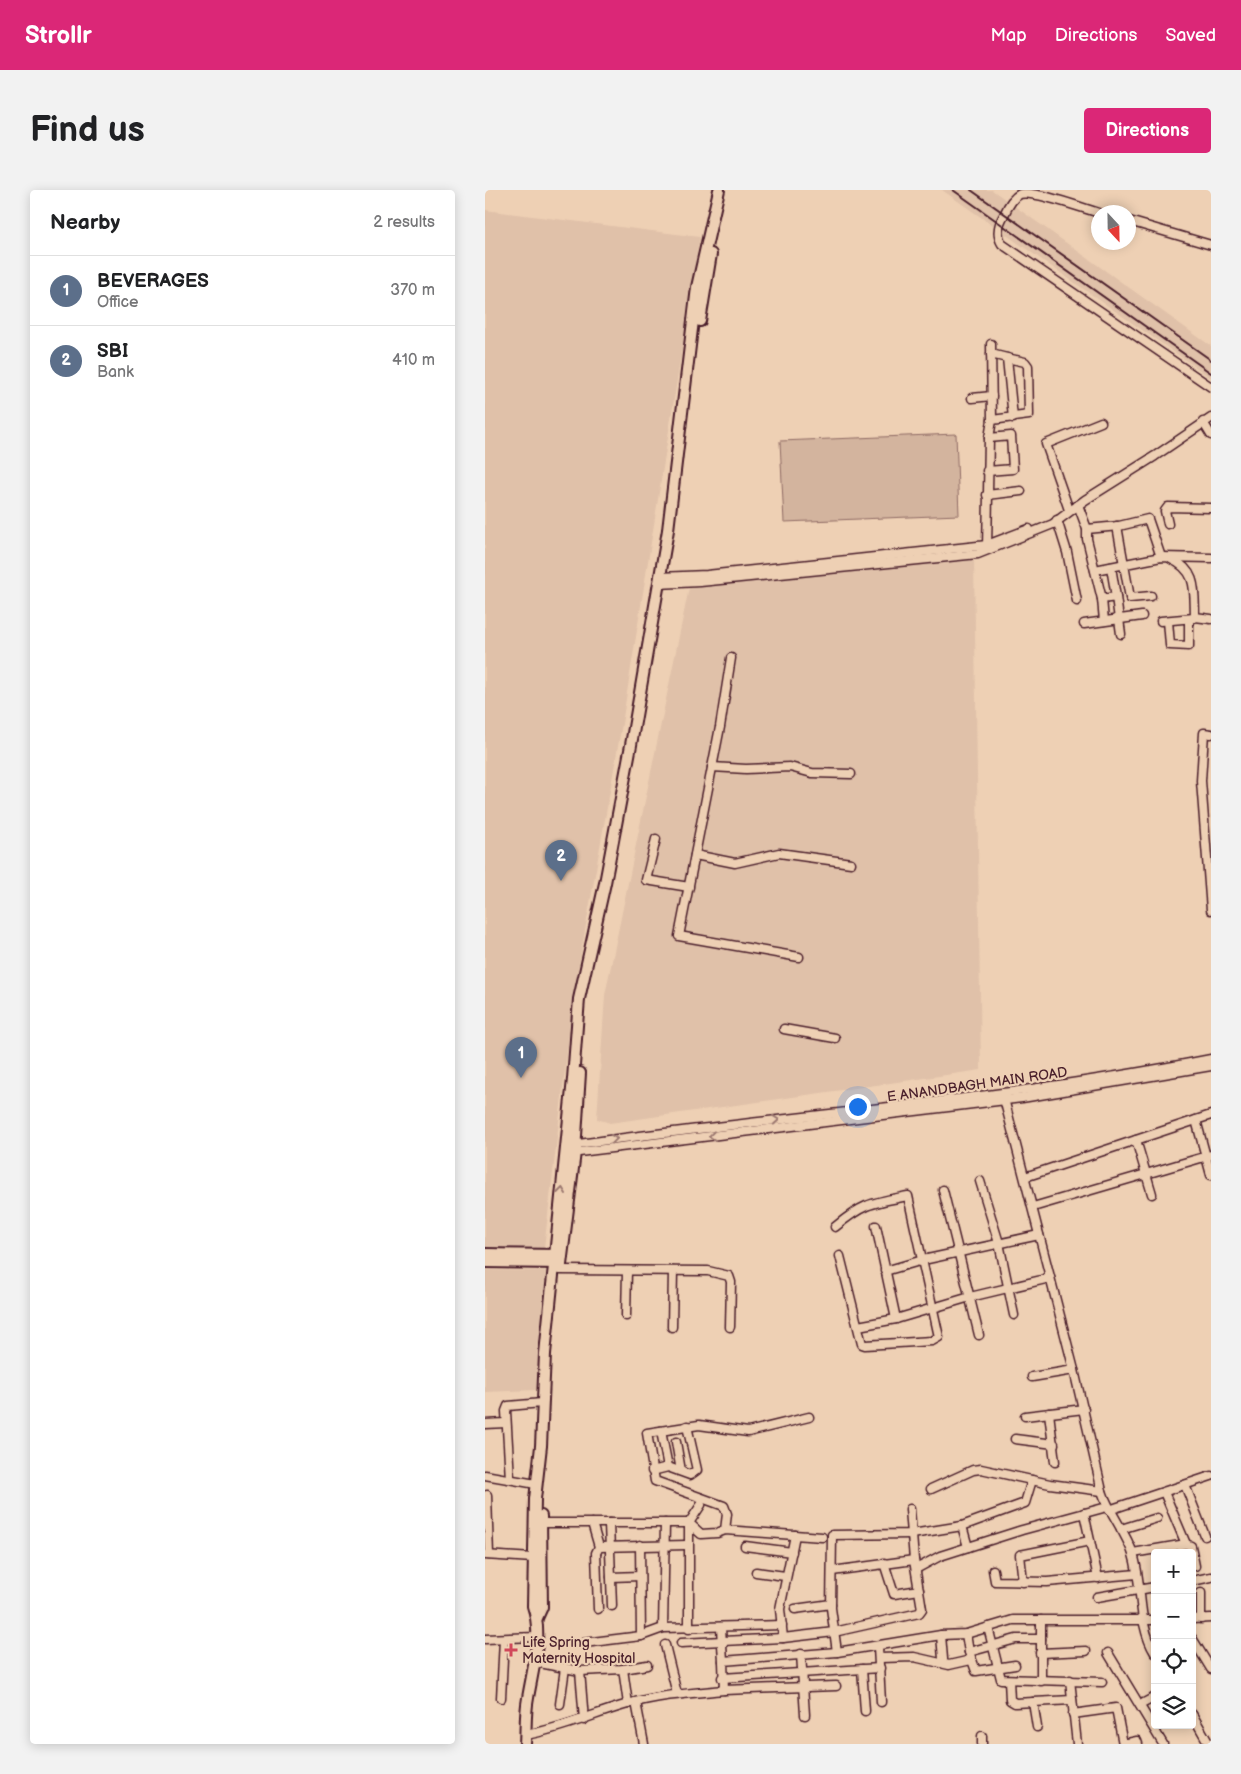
<!DOCTYPE html>
<meta charset="utf-8">
<style>
:root{--surface:#fff;--page:#f2f2f2;--text:#202124;--muted:#757577;--line:#e0e0e0;--accent:#db2777}
body{margin:0;font-family:"Balsamiq Sans",sans-serif;background:var(--page);color:var(--text)}
.controls{position:absolute;right:15px;bottom:15px;display:grid;overflow:hidden;border-radius:5px;box-shadow:0 2px 12px #0003}
.controls button{width:45px;height:45px;display:grid;place-items:center;padding:0;border:0;border-bottom:1px solid var(--line);background:var(--surface);color:var(--text);font:25px sans-serif}
.compass{position:absolute;left:606px;top:15px;width:45px;height:45px;border-radius:50%;background:var(--surface);box-shadow:0 2px 12px #0003;rotate:158deg}
.you{position:absolute;left:372px;top:916px;width:18px;height:18px;margin:-12px;border:4px solid #fff;border-radius:50%;background:#1a73e8;box-shadow:0 0 0 8px #1a73e833}
.badge{display:grid;place-items:center;width:32px;height:32px;border-radius:50%;background:var(--accent);color:#fff;font-size:16px;font-weight:700}
.pin{position:absolute;translate:-50% -41px;filter:drop-shadow(0 1px 2px #0008)}
.pin::after{content:'';position:absolute;top:26px;width:18px;height:15px;background:inherit;clip-path:polygon(0 0,100% 0,50% 100%)}
.list{margin:0;padding:0;list-style:none}
h2{display:flex;justify-content:space-between;align-items:center;height:65px;margin:0;padding:0 20px;font-size:21px}
h2 small{font-size:16px;font-weight:400;color:var(--muted)}
.list li{display:grid;grid-template-columns:32px 1fr auto;gap:15px;align-items:center;box-sizing:border-box;height:70px;padding:0 20px;border-top:1px solid var(--line)}
.list b{display:block;font-size:19px;white-space:nowrap}
.list p{margin:0;font-size:16px;white-space:nowrap;color:var(--muted)}
.list em{font-size:16px;font-style:normal;color:var(--muted)}
.icon{flex:none;width:28px;height:28px;fill:none;stroke:currentColor;stroke-width:2;stroke-linecap:round;stroke-linejoin:round}
.map{position:relative;flex:none;width:726px;height:1554px;overflow:hidden;border-radius:5px}
header{display:flex;align-items:center;gap:30px;box-sizing:border-box;height:70px;padding:0 25px;background:var(--accent);color:#fff}
header strong{font-size:24px}
nav{display:flex;gap:28px;margin-inline-start:auto;font-size:18px}
.intro{display:flex;align-items:center;justify-content:space-between;box-sizing:border-box;height:120px;padding:0 30px}
h1{margin:0;font-size:35px}
.button{padding:12px 22px;border-radius:5px;background:var(--accent);color:#fff;font-size:18px;font-weight:700}
main{display:flex;gap:30px;padding:0 30px}
aside{flex:1;background:var(--surface);border-radius:5px;box-shadow:0 2px 12px #0003}
.map>svg:first-child{display:block}
</style>
<header>
<strong>Strollr</strong>
<nav><a>Map</a><a>Directions</a><a>Saved</a></nav>
</header>
<div class="intro"><h1>Find us</h1><a class="button">Directions</a></div>
<main>
<aside>
<h2>Nearby<small>2 results</small></h2>
<ul class="list">
<li><span class="badge" style="background:#5c6f8a">1</span><div><b>BEVERAGES</b><p>Office</p></div><em>370 m</em></li>
<li><span class="badge" style="background:#5c6f8a">2</span><div><b>SBI</b><p>Bank</p></div><em>410 m</em></li>
</ul>
</aside>
<div class="map">
<svg width="726" height="1554" viewBox="0 0 726 1554">
<rect width="100%" height="100%" fill="#eed0b4"/>
<filter id="ink" filterUnits="userSpaceOnUse"><feTurbulence type="fractalNoise" baseFrequency=".02" numOctaves="2"/><feDisplacementMap in="SourceGraphic" scale="10" xChannelSelector="R" yChannelSelector="G"/><feConvolveMatrix kernelMatrix="1 2 1 2 8 2 1 2 1" color-interpolation-filters="sRGB"/></filter>
<g filter="url(#ink)">
<g fill="#e0c1a9">
<polygon points="457,0 507,0 726,156 726,188"/>
<polygon points="0,20 215,47 137,534 90,797 59,1058 0,1057"/>
<polygon points="489,368 496,880 125,933 112,929 120,805 204,398"/>
<polygon points="0,1080 61,1081 53,1200 0,1202"/>
</g>
<polygon fill="#d3b49e" stroke="#8e6a64" points="471,244 474,325 299,332 295,251"/>
<g fill="none" stroke-linecap="round" stroke-linejoin="round">
<g stroke="#4a1f2b" stroke-width="11">
<g id="minor">
<path d="M614,23C597,18 549,0 535,4C527,8 522,18 519,25C513,35 511,44 517,54L726,197"/>
<polyline points="644,31 726,55"/>
<polyline points="506,164 522,168 528,228"/>
<polyline points="487,208 507,206"/>
<polyline points="507,230 544,225 543,176 540,172 522,168"/>
<polyline points="718,232 726,245"/>
<polyline points="502,281 528,279 526,246 504,248"/>
<polyline points="502,305 536,301"/>
<polyline points="593,315 602,339 602,349 617,409 631,407 636,444"/>
<polyline points="584,320 561,254 616,232"/>
<polyline points="572,330 582,362 592,411"/>
<polyline points="683,334 680,321 683,317 726,318"/>
<polyline points="632,336 645,408 666,406"/>
<polyline points="602,339 634,336 663,329 676,367"/>
<polyline points="502,359 504,248 507,230 506,154"/>
<path d="M686,369C713,381 709,401 710,427L726,429"/>
<polyline points="626,377 631,407"/>
<polyline points="610,380 676,367 726,368"/>
<polyline points="174,387 222,385 502,355 544,339"/>
<polyline points="173,394 215,392 493,364 568,334 600,310 670,266 726,228"/>
<polyline points="617,409 619,431"/>
<polyline points="676,431 709,428"/>
<polyline points="683,431 685,455 704,456 704,430"/>
<polyline points="599,434 657,426"/>
<polyline points="246,468 235,537 194,746 314,767"/>
<polyline points="726,544 719,543 716,591 726,720"/>
<polyline points="227,577 261,579 305,577 327,583 366,584"/>
<polyline points="171,649 161,690 204,697"/>
<polyline points="210,665 250,673 294,663 366,673"/>
<polyline points="299,839 350,848"/>
<path d="M518,905L589,1180L617,1301C624,1323 641,1342 648,1364C658,1395 652,1434 670,1463"/>
<polyline points="711,930 726,985"/>
<polyline points="651,950 667,1004"/>
<path d="M85,955C299,926 514,911 726,869"/>
<polyline points="86,963 537,908 726,876"/>
<polyline points="540,987 726,925"/>
<polyline points="495,991 514,1053 529,1125"/>
<polyline points="458,1000 494,1145"/>
<polyline points="548,1017 726,965"/>
<polyline points="391,1036 411,1129"/>
<path d="M350,1037C379,1013 386,1013 423,1006L454,1147L447,1151L380,1155L377,1154L355,1066"/>
<polyline points="75,1080 223,1081 244,1086 246,1092 245,1137"/>
<polyline points="400,1081 438,1070 554,1045"/>
<polyline points="141,1126 142,1081"/>
<polyline points="373,1136 411,1129 485,1107 565,1088"/>
<polyline points="187,1137 188,1081"/>
<polyline points="547,1187 589,1180"/>
<polyline points="564,1223 570,1272"/>
<polyline points="540,1226 599,1219"/>
<polyline points="0,1234 21,1233"/>
<polyline points="176,1241 183,1277"/>
<polyline points="530,1249 569,1254"/>
<polyline points="191,1252 196,1281"/>
<polyline points="167,1281 183,1277 205,1285 212,1280 202,1236"/>
<polyline points="0,1285 51,1294"/>
<polyline points="25,1289 21,1221 23,1216 57,1213"/>
<polyline points="700,1295 720,1346"/>
<polyline points="446,1299 488,1280 496,1279 565,1294 617,1301"/>
<polyline points="679,1302 701,1354"/>
<polyline points="2,1305 4,1365"/>
<polyline points="624,1320 726,1286"/>
<polyline points="599,1323 613,1388"/>
<polyline points="55,1333 204,1333 216,1344 232,1343 240,1340 337,1347"/>
<polyline points="107,1333 114,1357"/>
<polyline points="124,1333 127,1416"/>
<polyline points="477,1336 483,1357"/>
<polyline points="636,1339 672,1328"/>
<polyline points="240,1340 242,1324 239,1316 170,1291 162,1243 214,1235 263,1242 324,1227"/>
<polyline points="155,1355 156,1446"/>
<polyline points="260,1356 307,1362"/>
<polyline points="648,1363 701,1354 706,1356 710,1376"/>
<polyline points="0,1365 48,1368"/>
<polyline points="399,1373 409,1404 434,1400"/>
<polyline points="431,1379 455,1366 537,1340 622,1317"/>
<polyline points="508,1380 510,1391 562,1392 652,1384"/>
<polyline points="347,1381 429,1370"/>
<polyline points="271,1382 300,1386"/>
<polyline points="126,1387 155,1386"/>
<polyline points="707,1391 726,1387"/>
<polyline points="538,1392 535,1365 605,1351"/>
<polyline points="716,1403 716,1429"/>
<polyline points="612,1407 670,1397"/>
<polyline points="113,1419 111,1363 114,1357 202,1355"/>
<polyline points="310,1419 346,1414"/>
<polyline points="707,1429 726,1428"/>
<polyline points="556,1430 556,1491"/>
<polyline points="503,1437 516,1489 617,1492"/>
<polyline points="178,1438 180,1333"/>
<polyline points="236,1438 238,1471"/>
<polyline points="204,1439 204,1333 216,1315"/>
<polyline points="481,1444 484,1462 491,1481 530,1475"/>
<polyline points="456,1445 458,1469"/>
<polyline points="298,1448 295,1419 310,1345"/>
<polyline points="707,1448 726,1479"/>
<polyline points="0,1449 51,1447"/>
<polyline points="99,1453 156,1446 178,1438 297,1435"/>
<polyline points="196,1453 298,1448 349,1442 434,1423 437,1419 429,1370 425,1319"/>
<polyline points="180,1455 192,1504"/>
<polyline points="393,1457 396,1512"/>
<polyline points="352,1462 346,1418 347,1345 427,1344 477,1336 540,1313 547,1290"/>
<polyline points="484,1462 531,1449 556,1449"/>
<polyline points="555,1463 601,1461"/>
<polyline points="623,1463 678,1554"/>
<polyline points="316,1464 320,1525"/>
<polyline points="395,1468 429,1467 464,1475 486,1470"/>
<polyline points="50,1472 95,1481 138,1479 162,1475"/>
<polyline points="138,1479 143,1514"/>
<polyline points="377,1479 380,1521"/>
<polyline points="95,1481 99,1530"/>
<polyline points="237,1488 395,1478"/>
<polyline points="524,1490 525,1510 530,1513 587,1510"/>
<polyline points="585,1490 592,1554"/>
<polyline points="239,1500 351,1496"/>
<polyline points="16,1508 19,1449"/>
<polyline points="151,1512 159,1554"/>
<polyline points="548,1512 552,1537"/>
<polyline points="75,1514 80,1478"/>
<polyline points="655,1515 670,1507"/>
<polyline points="588,1524 631,1518 638,1554 652,1551 653,1554"/>
<polyline points="707,1524 724,1554"/>
<path d="M40,1545C76,1539 108,1524 143,1514C174,1505 207,1503 239,1500L238,1471L352,1462L456,1445L481,1444L528,1430H670"/>
<polyline points="497,1546 497,1554"/>
</g>
</g>
<g stroke="#4a1f2b" stroke-width="14">
<g id="major">
<polyline points="215,131 226,64"/>
<polyline points="0,1064 76,1065"/>
<polyline points="0,1072 76,1073"/>
<polyline points="76,1075 90,962 95,883"/>
<polyline points="52,1428 57,1417 56,1326"/>
<path d="M40,1554C41,1539 40,1523 43,1508C48,1478 58,1445 48,1416L50,1309L56,1256L60,1164L88,889L94,809L120,693L146,555L183,340L212,97L234,0"/>
</g>
</g>
<use href="#minor" stroke="#eed0b4" stroke-width="8"/>
<use href="#major" stroke="#eed0b4" stroke-width="10"/>
<g stroke="#4a1f2b" stroke-width="2">
<polyline points="468,0 726,183"/>
<polyline points="486,0 726,170"/>
</g>
</g>
<defs><path id="oneway-chevron" d="M-2-3.5L2.5 0L-2 3.5" fill="none" stroke-width="1.6" stroke-linecap="round" stroke-linejoin="round" transform="scale(1.25)"/></defs>
<g stroke="#9c7870">
<use href="#oneway-chevron" transform="translate(291 930) rotate(-5)"/>
<use href="#oneway-chevron" transform="translate(227 946) rotate(173)"/>
<use href="#oneway-chevron" transform="translate(129 949) rotate(-7)"/>
<use href="#oneway-chevron" transform="translate(77 1001) rotate(-83)"/>
</g>
</g>
<path fill="#d1495b" stroke="#eed0b4" stroke-width="2" d="M23.5 1452.5h5v5h5v5h-5v5h-5v-5h-5v-5h5z"/>
<g text-anchor="middle" stroke-width="4.5" stroke-linejoin="round" paint-order="stroke">
<g font-size="14" fill="#4a1f2b" stroke="#eed0b4">
<text transform="translate(492 894) rotate(-8)" y="5">E ANANDBAGH MAIN ROAD</text>
</g>
<g font-size="14" fill="#4a1f2b" stroke="#eed0b4" text-anchor="start">
<text x="37" y="1457">Life Spring<tspan x="37" dy="16">Maternity Hospital</tspan></text>
</g>
</g>
</svg>
<div class="controls">
<button>+</button>
<button>−</button>
<button><svg class="icon" aria-label="locate" viewBox="0 0 24 24"><circle cx="12" cy="12" r="6"/><path d="M12 2v4M12 18v4M2 12h4M18 12h4"/></svg></button>
<button><svg class="icon" aria-label="layers" viewBox="0 0 24 24"><path d="M12 4l9 5-9 5-9-5zM3 14l9 5 9-5"/></svg></button>
</div>
<svg class="compass" viewBox="-18 -18 36 36"><path d="M0-13l5 13h-10z" fill="#e53935"/><path d="M0 13l5-13h-10z" fill="#757577"/></svg>
<div class="you"></div>
<div class="pin badge" style="left:36px;top:888px;background:#5c6f8a">1</div>
<div class="pin badge" style="left:76px;top:691px;background:#5c6f8a">2</div>
</div>
</main>
